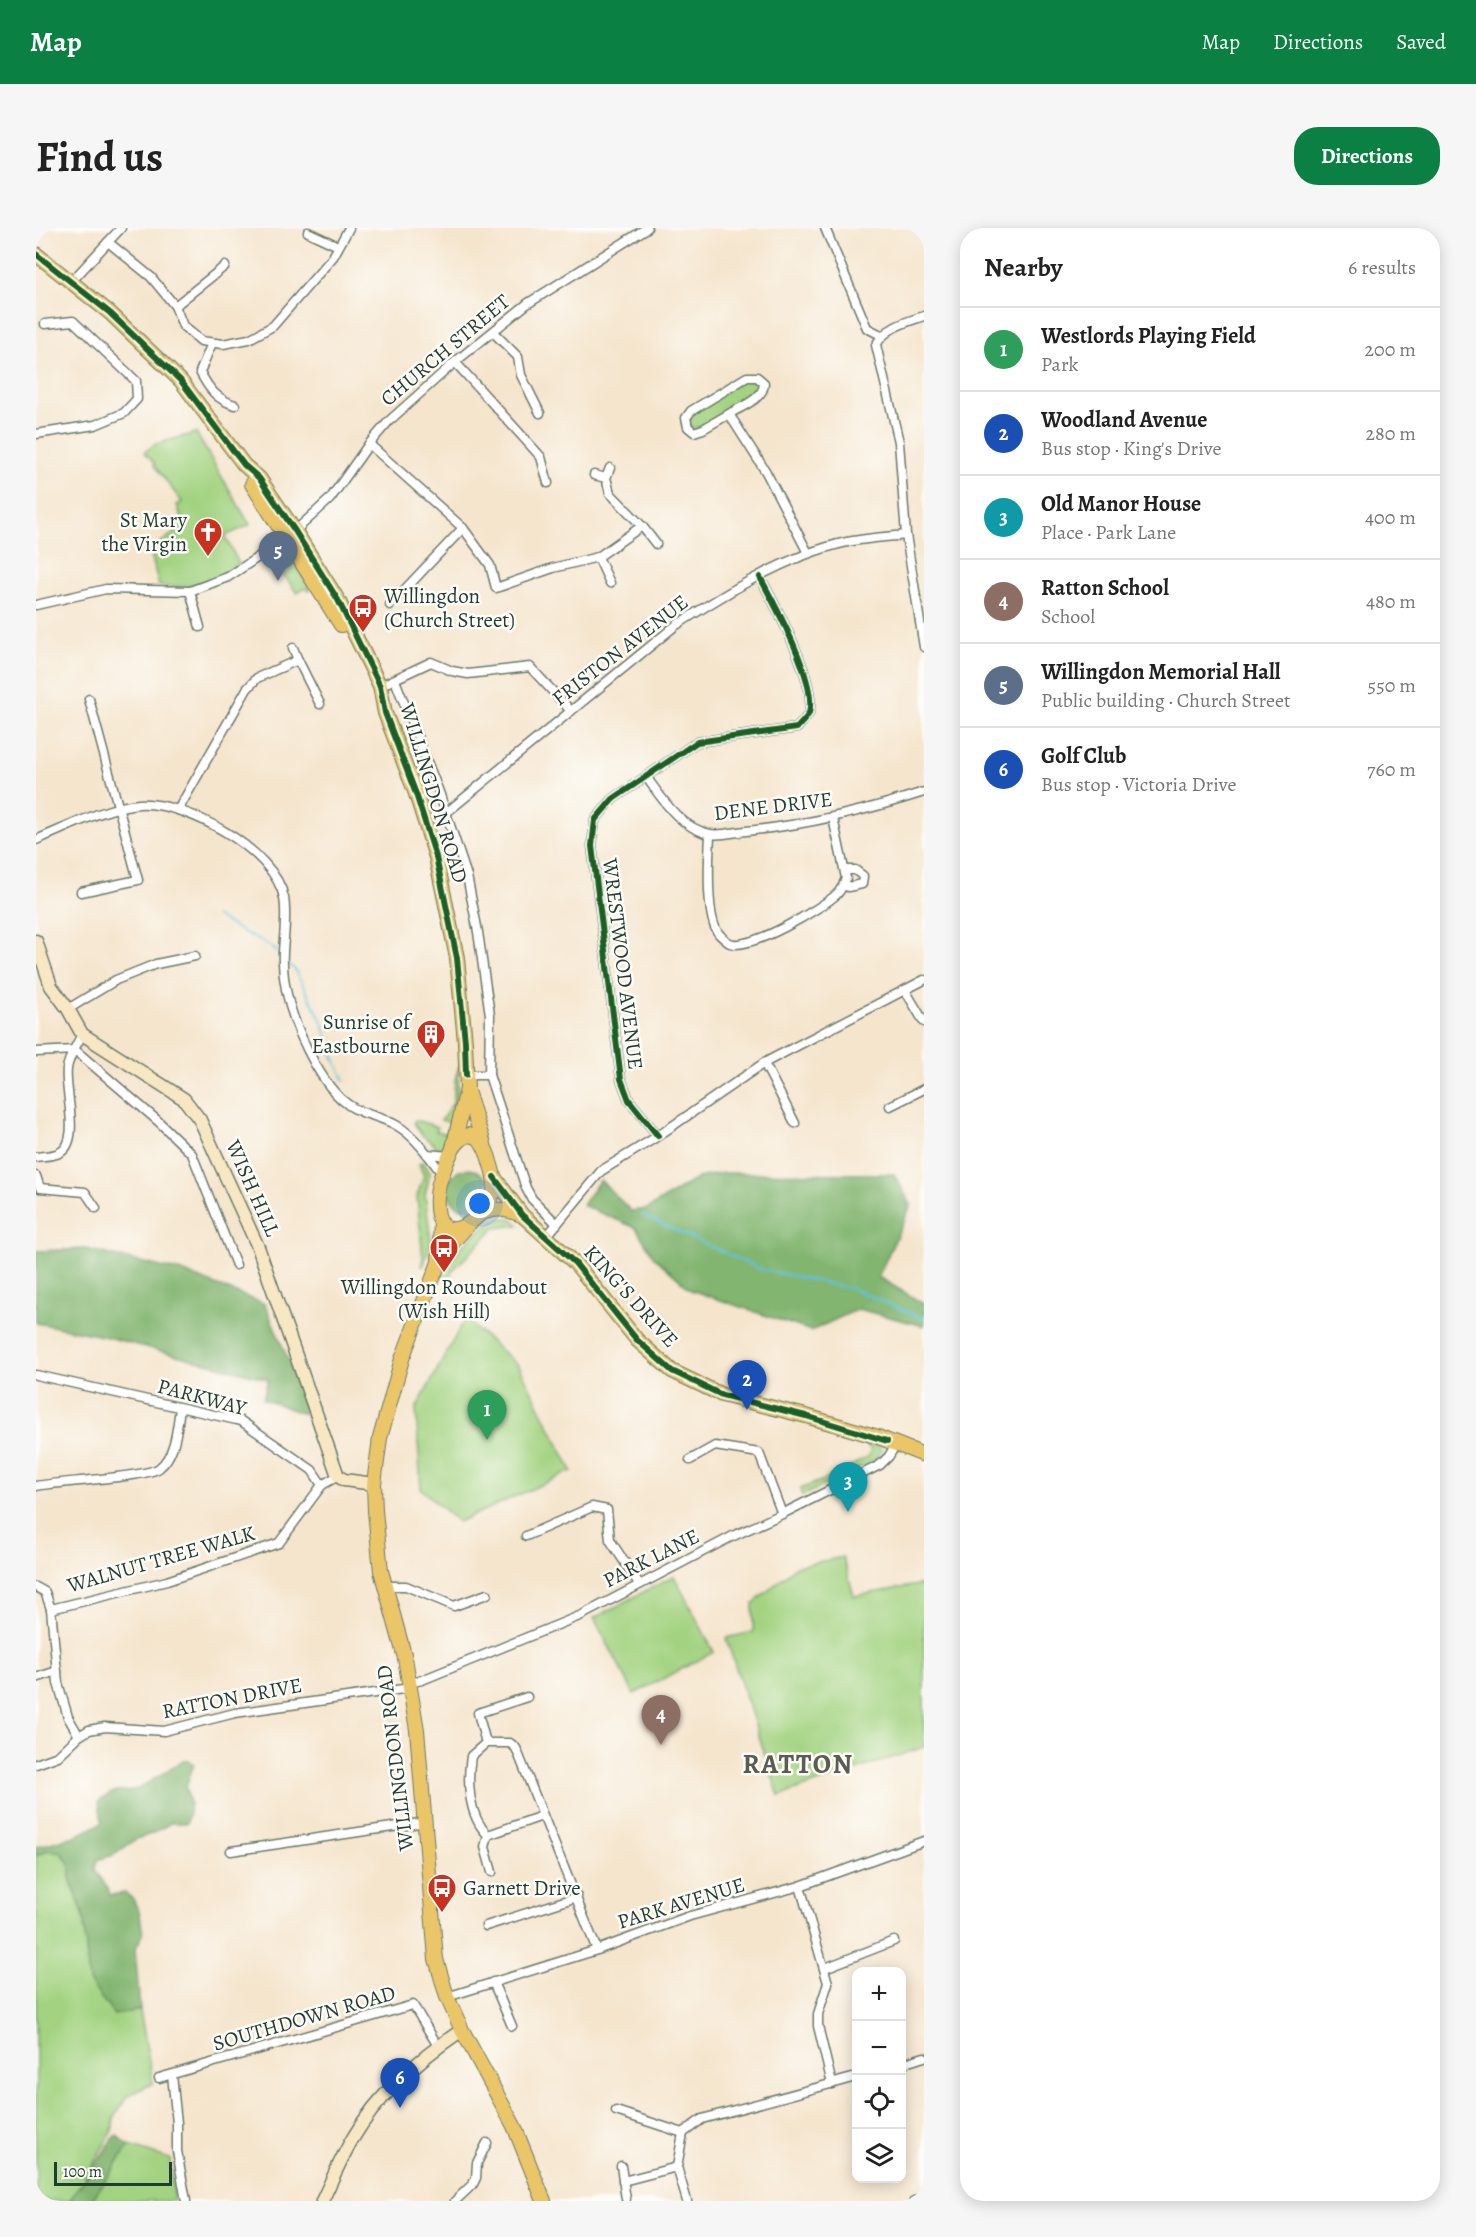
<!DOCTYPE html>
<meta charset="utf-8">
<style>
:root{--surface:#fff;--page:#f6f6f6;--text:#222;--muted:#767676;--line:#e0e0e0;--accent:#0b8043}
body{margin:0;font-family:Alegreya,serif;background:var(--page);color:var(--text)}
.controls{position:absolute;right:18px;bottom:18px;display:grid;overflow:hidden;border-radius:12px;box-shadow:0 3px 15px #0003}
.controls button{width:54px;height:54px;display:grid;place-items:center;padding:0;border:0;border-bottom:2px solid var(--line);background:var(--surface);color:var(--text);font:30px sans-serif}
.scale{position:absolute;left:18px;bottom:15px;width:118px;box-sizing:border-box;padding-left:6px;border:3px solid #1f3d34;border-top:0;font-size:16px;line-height:21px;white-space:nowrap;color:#1f3d34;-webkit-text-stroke:4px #fdfcf7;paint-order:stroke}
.you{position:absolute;left:444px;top:976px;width:21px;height:21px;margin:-15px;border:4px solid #fff;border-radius:50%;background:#1a73e8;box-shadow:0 0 0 9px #1a73e833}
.badge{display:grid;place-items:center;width:39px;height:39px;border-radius:50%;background:var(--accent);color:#fff;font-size:20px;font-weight:700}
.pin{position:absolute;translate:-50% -50px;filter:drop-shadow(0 2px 3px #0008)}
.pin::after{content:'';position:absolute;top:32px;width:21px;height:18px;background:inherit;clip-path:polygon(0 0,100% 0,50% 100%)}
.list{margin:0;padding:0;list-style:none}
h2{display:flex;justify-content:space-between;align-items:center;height:78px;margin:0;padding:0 24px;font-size:26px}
h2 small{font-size:20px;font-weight:400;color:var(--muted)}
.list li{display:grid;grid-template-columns:39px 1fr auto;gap:18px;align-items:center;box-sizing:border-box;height:84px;padding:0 24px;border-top:2px solid var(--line)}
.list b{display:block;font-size:22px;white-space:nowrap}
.list p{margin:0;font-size:20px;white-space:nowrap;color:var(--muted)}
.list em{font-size:20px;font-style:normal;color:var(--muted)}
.icon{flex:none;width:33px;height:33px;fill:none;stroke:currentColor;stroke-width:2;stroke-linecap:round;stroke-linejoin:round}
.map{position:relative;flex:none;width:888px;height:1973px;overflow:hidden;border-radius:24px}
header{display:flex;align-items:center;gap:36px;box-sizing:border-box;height:84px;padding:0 30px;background:var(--accent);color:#fff}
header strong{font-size:28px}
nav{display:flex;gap:33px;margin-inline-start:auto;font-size:21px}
.intro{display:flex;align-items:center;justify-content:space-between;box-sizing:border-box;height:144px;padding:0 36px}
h1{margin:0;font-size:42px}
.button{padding:15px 27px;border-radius:24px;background:var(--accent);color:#fff;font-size:21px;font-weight:700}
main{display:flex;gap:36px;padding:0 36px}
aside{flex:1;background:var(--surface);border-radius:24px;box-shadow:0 3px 15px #0003}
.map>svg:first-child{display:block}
</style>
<header>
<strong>Map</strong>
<nav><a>Map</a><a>Directions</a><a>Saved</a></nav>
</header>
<div class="intro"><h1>Find us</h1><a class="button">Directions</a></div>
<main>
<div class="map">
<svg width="888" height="1973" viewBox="0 0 888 1973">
<rect width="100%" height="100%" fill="#fdfcf7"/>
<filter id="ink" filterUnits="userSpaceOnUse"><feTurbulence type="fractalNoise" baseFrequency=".0167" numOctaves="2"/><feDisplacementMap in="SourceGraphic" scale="12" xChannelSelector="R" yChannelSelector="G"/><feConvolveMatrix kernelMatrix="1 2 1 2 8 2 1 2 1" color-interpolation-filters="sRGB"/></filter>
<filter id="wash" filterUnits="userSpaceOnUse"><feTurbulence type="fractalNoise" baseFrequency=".008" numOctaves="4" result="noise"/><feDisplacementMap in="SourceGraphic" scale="24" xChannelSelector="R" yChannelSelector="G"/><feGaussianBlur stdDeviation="1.35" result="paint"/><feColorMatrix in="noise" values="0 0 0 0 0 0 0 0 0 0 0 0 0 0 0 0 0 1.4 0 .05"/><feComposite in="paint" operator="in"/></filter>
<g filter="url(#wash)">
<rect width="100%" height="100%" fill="#f5e5cd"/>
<g fill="#a3d381" stroke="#61885a" stroke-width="1.5">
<polygon points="711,149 721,149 728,162 667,201 652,199 655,183"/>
<path d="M160,205L214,297L189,308L203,336C174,354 158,361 123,358L114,322L148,298L141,277L146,274L118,237L119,235L108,224L120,216Z"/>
<polygon points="245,322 251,323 275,362 273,363 270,360 261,365 237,333 237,329"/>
<path d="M423,838C423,867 419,896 405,922L385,906L378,895L379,892L402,899L400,903L410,906L414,897L412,894L405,892L417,875L419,852Z"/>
<polygon points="388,934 394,945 389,967 395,1013 388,1038 386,1038 387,1031 381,968 388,948 383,936"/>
<path d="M468,990L477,991L483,997L459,1000L417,1042L413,1053L406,1050C413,1029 445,994 468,990Z"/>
<polygon points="429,1091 483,1138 536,1243 422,1294 385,1261 380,1181"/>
<polygon points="828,1214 842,1219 846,1222 840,1232 766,1268 764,1261 790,1251 832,1229 835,1222"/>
<polygon points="807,1329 818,1368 888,1356 888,1519 743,1568 690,1410 717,1404 717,1376 760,1338"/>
<polygon points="638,1348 678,1424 598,1466 558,1390"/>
<polygon points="11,1622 26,1624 34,1636 34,1650 47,1685 53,1753 78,1787 104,1782 117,1855 91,1868 78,1891 76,1904 35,1973 0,1973 0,1628"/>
<polygon points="93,1918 134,1931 138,1973 55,1973"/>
</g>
<g fill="#82b56f" stroke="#507952" stroke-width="1.5">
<circle cx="432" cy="961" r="20"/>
<polygon points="687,945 858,946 875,977 842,1049 888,1076 888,1098 822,1081 775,1103 655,1062 618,1029 600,1000 546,977 564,952 595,983 611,981 662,950"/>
<polygon points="50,1021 146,1044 229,1076 276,1189 227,1171 232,1151 71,1109 0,1095 0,1023"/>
<polygon points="149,1532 158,1536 150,1559 154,1576 151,1595 134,1595 118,1605 100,1611 78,1627 61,1632 59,1642 72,1660 74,1667 89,1665 97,1671 104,1686 107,1707 99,1721 104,1782 78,1787 53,1753 47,1685 34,1650 34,1636 25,1624 11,1622 0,1628 0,1619 39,1608 66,1595 63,1573 75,1565 102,1561"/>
<polygon points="80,1907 93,1918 55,1973 33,1973"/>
</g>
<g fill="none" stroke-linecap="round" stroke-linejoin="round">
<g stroke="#5fc3dc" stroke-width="2">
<path d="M180,688C198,702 228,711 241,724"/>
<polyline points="253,736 259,742 287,795 296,825 309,853"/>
<polyline points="606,987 724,1041 817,1061 888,1091"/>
</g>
</g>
</g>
<g filter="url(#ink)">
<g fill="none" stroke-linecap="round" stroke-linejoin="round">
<g stroke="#6a786a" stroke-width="11">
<g id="street">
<polyline points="789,0 831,100 845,107"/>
<polyline points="272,4 302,18"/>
<polyline points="72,14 115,49 139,78 147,98 165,113 187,116 213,111 237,98 297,29 313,0"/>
<polyline points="35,54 85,0"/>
<polyline points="139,78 189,38"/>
<path d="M888,88C870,94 850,99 840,117L863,214L870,307L888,419"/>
<polyline points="457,104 482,129 485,147 504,185"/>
<path d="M176,115L164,144C173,161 180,171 199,177"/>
<polyline points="419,134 505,229 512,255"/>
<path d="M693,186C706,178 728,171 728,155L721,149H711L655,183L650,190L652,199L658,204L667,201L693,186L730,244L772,325"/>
<polyline points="0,206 59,197 88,185 101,171 100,153 37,93 9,96"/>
<polyline points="333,216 427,300 454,337 460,360 517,340 562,329 574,355"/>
<polyline points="574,240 570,250 574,265 606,298 620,316"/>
<polyline points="558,247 570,250"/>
<polyline points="259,303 294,271 333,216 353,193 419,134 491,76 611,0"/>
<polyline points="562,329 606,298"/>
<polyline points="154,363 164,399"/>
<polyline points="0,377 70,361 154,363 192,349 251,310"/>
<polyline points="354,377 427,300"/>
<polyline points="257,420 262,432"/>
<polyline points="359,452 403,564 431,648 442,704 454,787 453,847 490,960 496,971 521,996"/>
<polyline points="344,458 395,434 416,443 432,446 494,439 535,483"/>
<path d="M611,550C627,572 644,600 674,606C684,608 699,604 710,603C771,597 829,583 888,564"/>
<polyline points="142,582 211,461 221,450 262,432 284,476"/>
<path d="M410,585L639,398C690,365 751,327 811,314C830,310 851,309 870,307"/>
<path d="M674,607C673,628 669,690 683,706C686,709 691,714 694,715C714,723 786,680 801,666C805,662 808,656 810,650L797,590"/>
<path d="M0,612C30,600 72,578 103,576C149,573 239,622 248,670C251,688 248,706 247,724C245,764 260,802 279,836C290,855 304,876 326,884C337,888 349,891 360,897C378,907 394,929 406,946"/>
<polyline points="808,655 812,659 826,656 827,648 819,642 809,642"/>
<polyline points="45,664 102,652 53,471"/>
<polyline points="869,762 888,794"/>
<polyline points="32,781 80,752 120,736 159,728"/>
<polyline points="0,824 39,822 122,893 156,926 200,1037"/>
<polyline points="728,835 759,895"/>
<polyline points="430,847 453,847"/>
<polyline points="854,878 888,861"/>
<path d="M622,908L593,872L585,851L556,618L559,592L577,571L661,514L761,500C765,495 771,490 773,485C782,455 739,377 724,349"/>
<polyline points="391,926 413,928"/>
<path d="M0,929C7,928 17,928 23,925C46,915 28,862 31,841C32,830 41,817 46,806"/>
<polyline points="0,948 4,960 49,964 60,980"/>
<polyline points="510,1009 565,943 622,908 728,835 888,752"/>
<polyline points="0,1147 205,1193 276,1242 286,1257 302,1248"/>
<polyline points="654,1232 679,1218 723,1225 746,1286"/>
<path d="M0,1258C21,1254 113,1249 123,1240C140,1227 141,1199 144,1180"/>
<polyline points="490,1308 556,1279 571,1282 574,1312 603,1356"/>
<polyline points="350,1358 370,1358 418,1378 451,1366"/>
<polyline points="0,1359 9,1364 15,1381 22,1455 32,1489 43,1508"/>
<polyline points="15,1381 131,1353 243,1315 286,1257"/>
<polyline points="0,1450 21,1443"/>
<polyline points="373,1455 386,1452 546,1387 695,1309 746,1286 844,1237 853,1228 860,1216"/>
<polyline points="450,1515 442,1485 491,1469"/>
<polyline points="0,1536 22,1528 43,1508 53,1502 69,1499 128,1503 199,1485 374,1460"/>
<path d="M506,1588L452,1607C432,1588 431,1553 435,1528L450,1515H474L480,1520L561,1722"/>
<polyline points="452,1607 449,1619 456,1644"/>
<polyline points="195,1623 390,1594"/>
<polyline points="764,1658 792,1755 782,1786 782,1798 796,1856"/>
<polyline points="450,1698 541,1669"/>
<polyline points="789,1740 858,1713"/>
<polyline points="457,1754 476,1798"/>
<polyline points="411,1769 561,1722 654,1688 764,1658 888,1613"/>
<polyline points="866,1836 888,1829"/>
<polyline points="136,1847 141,1895 141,1923 150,1973"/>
<polyline points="123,1850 377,1777 402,1818"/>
<polyline points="580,1883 647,1905"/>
<polyline points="585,1938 590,1971"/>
<polyline points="587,1953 641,1939"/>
<polyline points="419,1973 437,1956 440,1950 441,1935 451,1915"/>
<polyline points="651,1973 641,1939 647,1905 666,1891 820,1849"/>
<polyline points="878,1973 888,1970"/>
</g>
</g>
<g stroke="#6a786a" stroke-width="15">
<g id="secondary">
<polyline points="0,713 15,758 32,781 46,806 148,871 164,892 222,1019 302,1248 308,1252 338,1256"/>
<path d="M286,1973C296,1952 305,1930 317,1910C343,1865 383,1831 426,1802"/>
</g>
</g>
<g stroke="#6a786a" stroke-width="16">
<g id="primary">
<polyline points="0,26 74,85 145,153 208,237 223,250 259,303 302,372 344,458 349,485 380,566 400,629 421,730 429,814 431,861 417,920"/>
<polyline points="216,256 305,397"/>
<polyline points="431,863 448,916"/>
<path d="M432,907L442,909C448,917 452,925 454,934C457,944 460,952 458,962C453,987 406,1025 401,981C400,969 401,960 405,949C412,933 415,915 432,907Z"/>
<polyline points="458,949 486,987 539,1035 601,1112 636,1143 686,1167 770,1188 842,1209 888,1227"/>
<path d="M444,986C459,980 469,980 485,987"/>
<polyline points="431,998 416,1015 403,1034 366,1131 344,1210 338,1256 339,1283 345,1343 369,1430 381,1502 400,1731 411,1769 426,1802 478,1898 508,1973"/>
<polyline points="403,1034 405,994"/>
</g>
</g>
<use href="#street" stroke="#fff" stroke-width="8"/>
<use href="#secondary" stroke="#f7e8c3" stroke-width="12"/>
<use href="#primary" stroke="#ebc669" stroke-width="14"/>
<g stroke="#fdfcf7" stroke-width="10">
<g id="cycleway">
<polyline points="0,26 74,85 145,153 208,237 223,250 259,303 302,372 344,458 349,485 380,566 400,629 421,730 429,814 430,847"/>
<path d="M622,908L593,872L585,851L556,618L559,592L577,571L661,514L761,500C765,495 771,490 773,485C782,455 739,377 724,349"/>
<polyline points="458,949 486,987 539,1035 601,1112 636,1143 686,1167 770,1188 851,1213"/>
</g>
</g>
<use href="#cycleway" stroke="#1b5e20" stroke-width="6"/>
</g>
</g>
<defs>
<g id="church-pin" transform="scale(1.5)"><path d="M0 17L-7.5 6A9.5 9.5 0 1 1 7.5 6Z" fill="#c8321e" stroke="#fdfcf7"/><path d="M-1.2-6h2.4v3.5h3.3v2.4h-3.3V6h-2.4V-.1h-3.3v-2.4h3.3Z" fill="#fff"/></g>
<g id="bus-pin" transform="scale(1.5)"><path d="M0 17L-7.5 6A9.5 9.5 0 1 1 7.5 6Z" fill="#c8321e" stroke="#fdfcf7"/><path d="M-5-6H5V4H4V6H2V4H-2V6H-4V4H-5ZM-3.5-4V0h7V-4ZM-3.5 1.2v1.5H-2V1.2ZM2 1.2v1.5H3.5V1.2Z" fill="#fff"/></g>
<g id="building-pin" transform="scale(1.5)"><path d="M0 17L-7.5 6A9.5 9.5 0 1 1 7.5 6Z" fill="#c8321e" stroke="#fdfcf7"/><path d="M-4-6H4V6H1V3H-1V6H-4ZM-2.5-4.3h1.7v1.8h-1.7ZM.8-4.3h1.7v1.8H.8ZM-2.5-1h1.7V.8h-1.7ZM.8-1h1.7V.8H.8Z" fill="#fff"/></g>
</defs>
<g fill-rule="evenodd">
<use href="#church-pin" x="172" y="304"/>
<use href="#bus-pin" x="327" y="380"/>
<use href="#building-pin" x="395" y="806"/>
<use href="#bus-pin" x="408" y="1020"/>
<use href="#bus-pin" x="406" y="1660"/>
</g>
<g text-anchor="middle" stroke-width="5" stroke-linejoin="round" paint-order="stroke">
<g font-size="21" fill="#1f3d34" stroke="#fdfcf7">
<text transform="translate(409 122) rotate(-40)" y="7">CHURCH STREET</text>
<text transform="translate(584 422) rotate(-38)" y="7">FRISTON AVENUE</text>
<text transform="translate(398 565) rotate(73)" y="7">WILLINGDON ROAD</text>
<text transform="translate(737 578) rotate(-7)" y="7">DENE DRIVE</text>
<text transform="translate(587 736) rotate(83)" y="7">WRESTWOOD AVENUE</text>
<text transform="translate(217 960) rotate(66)" y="7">WISH HILL</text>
<text transform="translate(595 1068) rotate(48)" y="7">KING'S DRIVE</text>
<text transform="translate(166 1169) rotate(15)" y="7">PARKWAY</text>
<text transform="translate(615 1330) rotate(-27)" y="7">PARK LANE</text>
<text transform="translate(125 1331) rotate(-16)" y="7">WALNUT TREE WALK</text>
<text transform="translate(196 1470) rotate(-11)" y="7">RATTON DRIVE</text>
<text transform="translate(359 1530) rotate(-97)" y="7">WILLINGDON ROAD</text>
<text transform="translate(645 1675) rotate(-17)" y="7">PARK AVENUE</text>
<text transform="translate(268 1790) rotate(-16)" y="7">SOUTHDOWN ROAD</text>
</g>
<g font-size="21" fill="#1f3d34" stroke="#fdfcf7" text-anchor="end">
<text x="151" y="299">St Mary<tspan x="151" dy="24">the Virgin</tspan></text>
<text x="348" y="375" text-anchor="start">Willingdon<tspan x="348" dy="24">(Church Street)</tspan></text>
<text x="374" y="801">Sunrise of<tspan x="374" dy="24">Eastbourne</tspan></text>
<text x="408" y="1066" text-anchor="middle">Willingdon Roundabout<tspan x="408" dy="24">(Wish Hill)</tspan></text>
<text x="427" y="1667" text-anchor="start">Garnett Drive</text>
</g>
<g font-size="27" font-weight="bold" letter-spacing="1.5" fill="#5b5d54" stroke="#fdfcf7">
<text x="762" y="1545">RATTON</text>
</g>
</g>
</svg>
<div class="controls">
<button>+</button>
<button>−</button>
<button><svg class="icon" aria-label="locate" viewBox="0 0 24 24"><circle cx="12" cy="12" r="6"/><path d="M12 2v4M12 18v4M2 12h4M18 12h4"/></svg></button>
<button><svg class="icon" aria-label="layers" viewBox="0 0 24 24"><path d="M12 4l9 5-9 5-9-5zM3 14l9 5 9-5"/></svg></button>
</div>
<div class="scale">100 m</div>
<div class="you"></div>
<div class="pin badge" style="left:451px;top:1212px;background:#2e9e5b">1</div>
<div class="pin badge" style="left:711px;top:1182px;background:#1a4fb4">2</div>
<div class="pin badge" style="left:812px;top:1284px;background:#0f9aa8">3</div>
<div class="pin badge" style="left:625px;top:1517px;background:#8d6e63">4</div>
<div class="pin badge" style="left:242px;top:353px;background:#5c6f8a">5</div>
<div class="pin badge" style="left:364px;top:1880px;background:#1a4fb4">6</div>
</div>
<aside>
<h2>Nearby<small>6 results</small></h2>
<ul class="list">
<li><span class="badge" style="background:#2e9e5b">1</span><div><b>Westlords Playing Field</b><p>Park</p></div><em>200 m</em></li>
<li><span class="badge" style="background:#1a4fb4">2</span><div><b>Woodland Avenue</b><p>Bus stop · King's Drive</p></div><em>280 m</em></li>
<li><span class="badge" style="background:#0f9aa8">3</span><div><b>Old Manor House</b><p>Place · Park Lane</p></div><em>400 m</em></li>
<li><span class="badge" style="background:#8d6e63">4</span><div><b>Ratton School</b><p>School</p></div><em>480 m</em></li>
<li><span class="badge" style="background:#5c6f8a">5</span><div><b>Willingdon Memorial Hall</b><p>Public building · Church Street</p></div><em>550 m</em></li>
<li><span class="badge" style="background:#1a4fb4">6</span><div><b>Golf Club</b><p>Bus stop · Victoria Drive</p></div><em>760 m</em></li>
</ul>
</aside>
</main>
